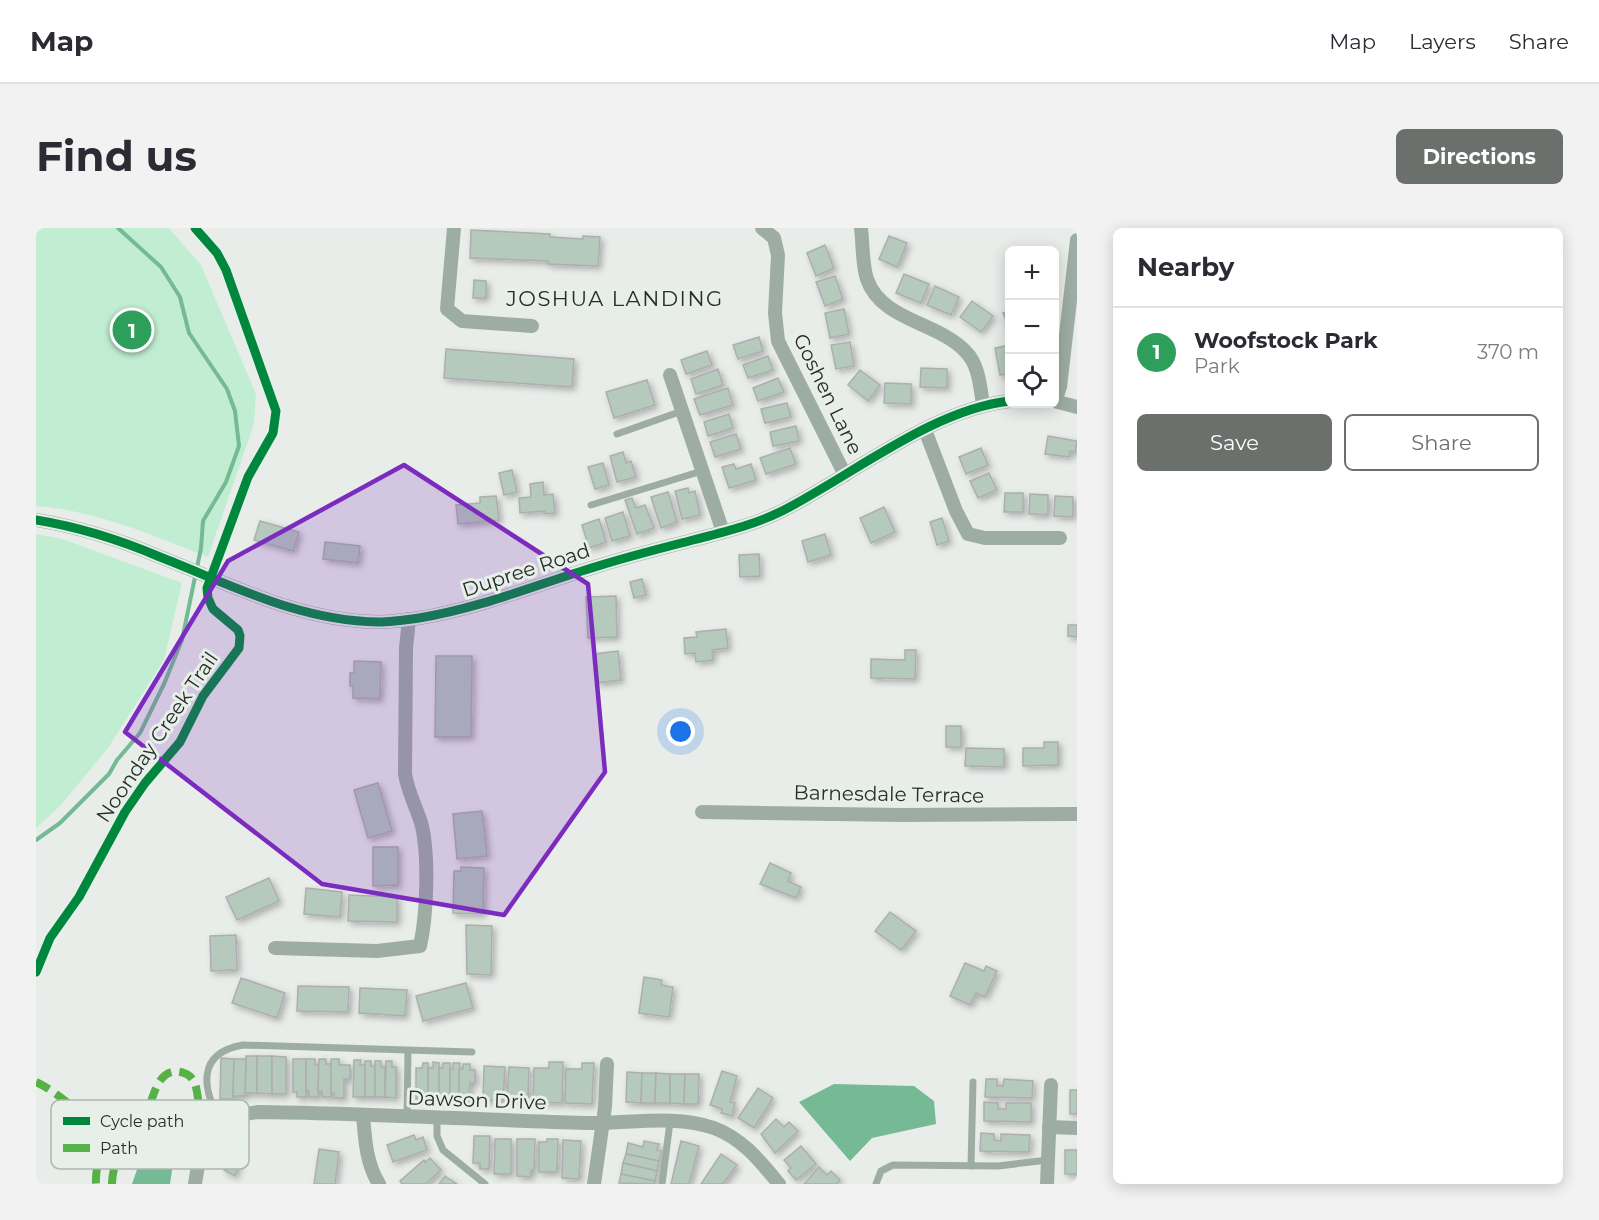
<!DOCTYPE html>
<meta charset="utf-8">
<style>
:root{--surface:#fff;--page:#f2f2f3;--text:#2b2b33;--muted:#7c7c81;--line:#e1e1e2;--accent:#6c706d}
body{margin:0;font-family:Montserrat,sans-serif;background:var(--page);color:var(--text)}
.controls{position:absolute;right:18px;top:18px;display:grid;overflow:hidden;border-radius:9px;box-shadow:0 3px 15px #0003}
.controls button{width:54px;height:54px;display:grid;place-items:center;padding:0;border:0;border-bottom:2px solid var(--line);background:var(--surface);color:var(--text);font:30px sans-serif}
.you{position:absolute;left:645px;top:504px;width:21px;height:21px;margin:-15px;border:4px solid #fff;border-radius:50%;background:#1a73e8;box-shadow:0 0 0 9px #1a73e833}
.badge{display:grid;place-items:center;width:39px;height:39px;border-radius:50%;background:var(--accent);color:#fff;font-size:20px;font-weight:700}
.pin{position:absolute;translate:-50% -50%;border:3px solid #fff;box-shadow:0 2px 6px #0006}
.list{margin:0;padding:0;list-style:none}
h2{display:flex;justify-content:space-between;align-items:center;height:78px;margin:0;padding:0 24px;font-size:26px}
h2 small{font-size:20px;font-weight:400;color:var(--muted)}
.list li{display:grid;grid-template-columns:39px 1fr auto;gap:18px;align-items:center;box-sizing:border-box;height:90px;padding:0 24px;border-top:2px solid var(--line)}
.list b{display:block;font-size:22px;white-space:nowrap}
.list p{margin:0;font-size:20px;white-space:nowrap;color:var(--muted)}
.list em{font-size:20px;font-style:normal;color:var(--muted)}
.actions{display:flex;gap:12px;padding:18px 24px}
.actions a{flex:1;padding:14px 0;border:2px solid var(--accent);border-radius:9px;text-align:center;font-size:21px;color:var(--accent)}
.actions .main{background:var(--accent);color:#fff}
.icon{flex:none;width:33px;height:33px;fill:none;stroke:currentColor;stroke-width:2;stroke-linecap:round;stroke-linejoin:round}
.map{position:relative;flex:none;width:1041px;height:956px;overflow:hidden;border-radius:9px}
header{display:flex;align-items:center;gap:36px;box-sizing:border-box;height:84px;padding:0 30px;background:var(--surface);border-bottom:2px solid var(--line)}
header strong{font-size:28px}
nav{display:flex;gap:33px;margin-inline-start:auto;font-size:21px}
.intro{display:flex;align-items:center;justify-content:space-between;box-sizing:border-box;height:144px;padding:0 36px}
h1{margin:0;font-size:42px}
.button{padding:15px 27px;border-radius:9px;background:var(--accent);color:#fff;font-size:21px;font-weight:700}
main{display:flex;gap:36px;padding:0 36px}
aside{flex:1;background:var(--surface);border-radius:9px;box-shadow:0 3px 15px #0003}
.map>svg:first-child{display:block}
</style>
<header>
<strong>Map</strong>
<nav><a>Map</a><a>Layers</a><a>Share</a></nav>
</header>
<div class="intro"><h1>Find us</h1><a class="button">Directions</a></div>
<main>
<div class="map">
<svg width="1041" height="956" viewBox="0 0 1041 956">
<defs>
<filter id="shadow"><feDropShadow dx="3" dy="3" stdDeviation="3" flood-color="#0004"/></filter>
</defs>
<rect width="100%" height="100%" fill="#e9edea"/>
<g fill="#c1eed2">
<path d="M0,0H133L165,37L220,166L218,196L172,329C116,307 61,283 0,278Z"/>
<polygon points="0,306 27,311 146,355 128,432 72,520 25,577 0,600"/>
</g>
<g fill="#76b995">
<polygon points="798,856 878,858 898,873 900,896 836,910 814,933 763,874"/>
<polygon points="116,924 138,929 134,956 96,956 103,936"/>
</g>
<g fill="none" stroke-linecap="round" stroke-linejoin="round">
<polyline stroke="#76b995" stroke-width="4" points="0,612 24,595 73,546 81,532 104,505 128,456 146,412 165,320 167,293 190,254 203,218 199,183 191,161 153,105 144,69 125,39 82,0"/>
</g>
<g fill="#b5c9bd" stroke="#acafad" stroke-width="1.5" filter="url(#shadow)">
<polygon points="435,2 514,6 514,9 547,11 547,8 564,9 562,38 512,36 512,33 434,30"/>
<polygon points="853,8 871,15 861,39 843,31"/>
<polygon points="789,17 798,40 780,48 771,25"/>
<polygon points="868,46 893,56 885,75 860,65"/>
<polygon points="799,48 807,71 789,78 780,54"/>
<polygon points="438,52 450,53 450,70 437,70"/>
<polygon points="899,58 923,69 915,87 891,77"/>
<polygon points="936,73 957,88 945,104 924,89"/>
<polygon points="808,81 813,106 794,110 789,85"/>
<polygon points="974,83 974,102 967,85"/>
<polygon points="723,109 727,123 702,131 697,117"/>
<polygon points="814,114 818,138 800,141 795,117"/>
<polygon points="974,117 974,145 964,147 959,120"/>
<polygon points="410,121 538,131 536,159 408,150"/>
<polygon points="671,123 676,137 650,146 645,132"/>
<polygon points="732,128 737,142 712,150 707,137"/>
<polygon points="885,140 911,141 911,160 884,159"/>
<polygon points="682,141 687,157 660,166 655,151"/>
<polygon points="824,142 844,157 832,173 812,157"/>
<polygon points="742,150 748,164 722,173 717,160"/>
<polygon points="611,152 619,177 578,190 570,164"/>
<polygon points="849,155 875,156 875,176 848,175"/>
<polygon points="692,160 697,177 664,187 658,171"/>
<polygon points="751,175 755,189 729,195 725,181"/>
<polygon points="693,186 697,200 672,208 668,194"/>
<polygon points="760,198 763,213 737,218 734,204"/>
<polygon points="700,206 705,221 679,229 674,214"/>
<polygon points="1012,208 1041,213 1039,224 1034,223 1033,229 1009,226"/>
<polygon points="754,220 760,236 730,246 724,230"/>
<polygon points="945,220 952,237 930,246 923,229"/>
<polygon points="587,224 590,235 595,233 600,249 581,254 574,228"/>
<polygon points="567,235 573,257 559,261 552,239"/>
<polygon points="698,236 700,241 715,236 720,252 693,260 686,239"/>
<polygon points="476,242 481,264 468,267 463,245"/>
<polygon points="953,245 961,262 942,270 934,253"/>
<polygon points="507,254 508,267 517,266 519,285 509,286 509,283 484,285 483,270 495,269 494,256"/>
<polygon points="652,260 653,265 659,263 664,287 646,291 639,263"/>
<polygon points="632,264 641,294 625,300 615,269"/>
<polygon points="969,265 987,265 987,284 968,284"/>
<polygon points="994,266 1012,267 1012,287 993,286"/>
<polygon points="460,268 463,292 422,296 420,277 444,275 444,269"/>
<polygon points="1019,268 1037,269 1037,289 1018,288"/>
<polygon points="596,270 600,280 609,277 618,300 601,306 589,272"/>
<polygon points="848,279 859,304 835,315 824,290"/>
<polygon points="587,284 594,308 576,313 569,290"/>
<polygon points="906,290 913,313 901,317 894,294"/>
<polygon points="563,291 570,314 553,320 546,297"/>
<polygon points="224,293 263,304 257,323 218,312"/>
<polygon points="789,306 795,327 772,334 766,313"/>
<polygon points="289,314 324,318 322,335 287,331"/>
<polygon points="723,326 724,348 704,349 703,327"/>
<polygon points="606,351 610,367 598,370 594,354"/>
<polygon points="580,368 581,409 552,410 550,369"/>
<polygon points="1032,397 1041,397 1041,409 1032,408"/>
<polygon points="690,401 692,420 676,422 677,432 660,434 659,425 649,426 648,410 661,409 660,404"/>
<polygon points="869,422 880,422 879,451 835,450 835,431 869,432"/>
<polygon points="582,423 585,452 562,455 558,426"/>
<polygon points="400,428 436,428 435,509 399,509"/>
<polygon points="318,433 345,434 344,471 317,470 317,458 314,458 314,445 318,445"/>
<rect x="910" y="498" width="15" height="21"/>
<polygon points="1008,514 1022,514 1022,537 987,538 987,520 1008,520"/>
<polygon points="930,520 968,521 968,539 929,538"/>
<polygon points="342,555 356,603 332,610 318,562"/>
<polygon points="446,583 451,628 421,631 417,586"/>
<polygon points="337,619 362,619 362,657 337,658"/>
<polygon points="734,635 755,645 752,653 765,659 760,670 724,656"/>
<polygon points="425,639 448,640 447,686 417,685 418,643 425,643"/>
<polygon points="233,650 243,673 201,692 190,669"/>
<polygon points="270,660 306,664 304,689 268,686"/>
<polygon points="313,667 361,669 361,694 312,693"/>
<polygon points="854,684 880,703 865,722 839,703"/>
<polygon points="430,697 456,698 455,747 431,746"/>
<polygon points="200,707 201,742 175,743 174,708"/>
<polygon points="929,735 948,743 950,738 961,743 949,769 940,765 934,777 914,768"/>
<polygon points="608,749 626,752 625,757 637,759 633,789 603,785"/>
<polygon points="205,750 249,765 241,790 196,775"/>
<polygon points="430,755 437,780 387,793 380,768"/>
<polygon points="262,758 313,759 312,784 261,783"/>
<polygon points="324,760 371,762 369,788 323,785"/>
<polygon points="210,828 221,828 221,865 209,865"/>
<polygon points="221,828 236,828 236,866 221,865"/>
<polygon points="236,828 250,829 250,866 236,866"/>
<polygon points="185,830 198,831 197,871 184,871"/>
<polygon points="198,831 210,831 209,868 197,868"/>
<polygon points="257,831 270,831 270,869 261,869 261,864 257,864"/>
<polygon points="270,831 279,831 279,837 283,837 282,869 273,869 273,863 270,863"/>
<polygon points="283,831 290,831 290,836 295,836 295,869 286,869 286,863 282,863"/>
<polygon points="295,831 303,831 303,837 314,837 314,851 308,851 308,870 298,870 298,865 295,865"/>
<polygon points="318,832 325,832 324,837 329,837 329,869 317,869"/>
<polygon points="329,833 335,833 335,838 339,838 339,869 329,869"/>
<polygon points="339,833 345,833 345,839 349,839 349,869 339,869"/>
<polygon points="350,833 356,833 356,839 360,839 360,870 349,869"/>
<polygon points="397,834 403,835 403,871 392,871 392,840 397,840"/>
<polygon points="513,834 527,834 526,875 497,874 498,840 513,840"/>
<polygon points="387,835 392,835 392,871 380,871 380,840 386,840"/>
<polygon points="407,835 414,835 414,872 403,871 403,840 407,840"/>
<polygon points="417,835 424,835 423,872 414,872 414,841 417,841"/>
<polygon points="546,835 558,835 556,876 529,875 530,841 546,841"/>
<polygon points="427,836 434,836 434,842 439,842 439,855 434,855 433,872 423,872 423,841 427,841"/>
<polygon points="448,838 469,839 467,873 447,872"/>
<polygon points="473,839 493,840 492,873 471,873"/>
<polygon points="686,843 701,848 694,874 699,875 696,888 685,885 686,881 674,877"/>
<polygon points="591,844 606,845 605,875 590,874"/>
<polygon points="606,845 620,845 619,875 605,875"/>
<polygon points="620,845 634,846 634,875 619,875"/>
<polygon points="634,846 649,846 648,876 634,875"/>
<polygon points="649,846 663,846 662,876 648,876"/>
<polygon points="950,851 961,851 961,858 967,858 968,851 997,853 996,870 949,869"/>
<polygon points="722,860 737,870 718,900 702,890"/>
<rect x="1034" y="862" width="7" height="24"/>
<polygon points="948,874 962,875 962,881 970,881 970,875 995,875 995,894 948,893"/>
<polygon points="740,891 748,899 753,894 762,903 739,925 725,906"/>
<polygon points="945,905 958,906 958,912 965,913 965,906 994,907 993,924 944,923"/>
<polygon points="378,907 380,912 387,909 391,922 357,934 351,917"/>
<polygon points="438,908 454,908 453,941 444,941 444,935 437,935"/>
<polygon points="459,911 475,911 475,946 458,946"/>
<polygon points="481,911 499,911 498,942 495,942 495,949 481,948"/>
<polygon points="511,911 522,911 521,944 503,944 503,914 511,914"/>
<polygon points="527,912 545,913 543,951 526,950"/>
<polygon points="608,913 623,916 621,922 626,923 623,933 590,926 592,915 607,919"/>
<polygon points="645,913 663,918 653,956 635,956"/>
<polygon points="765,918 780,936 760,952 752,943 755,940 748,932"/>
<polygon points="283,921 303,924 299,956 278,956"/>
<rect x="1029" y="922" width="12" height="24"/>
<polygon points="205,924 199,948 188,942 192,926"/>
<polygon points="590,926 623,933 621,943 587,935"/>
<polygon points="685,926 701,937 687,956 665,956"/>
<polygon points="394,930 405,942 390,956 366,956 364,953 388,932 389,934"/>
<polygon points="587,935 621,943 619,953 585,946"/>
<polygon points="783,939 791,947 795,943 804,952 800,956 768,956"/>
<polygon points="585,946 619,953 618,956 583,955"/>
<polygon points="409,948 421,956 403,956"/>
</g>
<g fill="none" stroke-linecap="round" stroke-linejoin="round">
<g stroke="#9eada4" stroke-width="7">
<polyline points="581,206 646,183"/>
<polyline points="555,277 666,243"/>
<polyline points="371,889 372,823"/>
<polyline points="401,890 401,908 407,922 449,956"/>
<path d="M185,894C166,861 160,825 207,817L436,824"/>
<polyline points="935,938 937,854"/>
<polyline points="626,956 634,894"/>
<polyline points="840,956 845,943 857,937 962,938 1012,932"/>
</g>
<g stroke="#9eada4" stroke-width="14">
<polyline points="418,0 411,81 426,93 496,98"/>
<polyline points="726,0 738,10 742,27 739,85 742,113 809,247"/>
<path d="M825,0C827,16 826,36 831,51C845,93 903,94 930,124C943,137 944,159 947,176"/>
<polyline points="634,147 687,304"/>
<polyline points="1018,173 1041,179"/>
<polyline points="1019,173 1024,159 1041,12"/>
<polyline points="889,202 920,283 932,306 949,310 1024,310"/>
<path d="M0,292C43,299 84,312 124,329C196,357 263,393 342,394C355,394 369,392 383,390C445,380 502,356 562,338C594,328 626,320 657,312C688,304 718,297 746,283C815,248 897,181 974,173"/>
<polyline points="666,584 866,587 1041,586"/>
<path d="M239,720L341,723L384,718C391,687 393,629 386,598C381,580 372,565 369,546L370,420L373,391"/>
<path d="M327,887C329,911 330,935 343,956"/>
<polyline points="1013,899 1041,900"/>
<path d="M159,956C166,910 173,890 222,884C331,885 441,892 551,895C592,896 639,886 678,900C707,911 724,933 743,956"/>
<polyline points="558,956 569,879 571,836"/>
<polyline points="1011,956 1015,857"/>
</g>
<g stroke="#56b246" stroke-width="8" stroke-dasharray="15 8" stroke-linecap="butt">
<path d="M0,854C20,863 57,892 62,914C65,927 59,942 60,956"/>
<path d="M76,956C77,924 94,917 108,892C117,877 119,835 148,845C163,850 160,868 164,880C166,886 169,891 173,896"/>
</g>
<g stroke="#e7efe9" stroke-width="13">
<g id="cycleway">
<path d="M0,292C43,299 84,312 124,329C196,357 263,393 342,394C355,394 369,392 383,390C445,380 502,356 562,338C594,328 626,320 657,312C688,304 718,297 746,283C815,248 897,181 974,173"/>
<polyline points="0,744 14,710 43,669 89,584 109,555 144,514 167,468 203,420 204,408 202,402 177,381 172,370 171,360 212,249 237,205 240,183 190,42 181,25 159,0"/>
</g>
</g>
<use href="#cycleway" stroke="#00873e" stroke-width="9"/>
</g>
<path fill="#7b2cbf" fill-opacity="0.2" stroke="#7b2cbf" stroke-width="4.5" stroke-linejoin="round" d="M368,237L552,356L569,544L468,687L286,656L89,504L192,333Z"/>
<g text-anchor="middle" stroke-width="6" stroke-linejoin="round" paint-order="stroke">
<g font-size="20" fill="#292c2a" stroke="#e7efe9">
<text transform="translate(792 166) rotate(64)" y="7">Goshen Lane</text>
<text transform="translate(490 342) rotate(-18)" y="7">Dupree Road</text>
<text transform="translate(121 509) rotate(-56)" y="7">Noonday Creek Trail</text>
<text transform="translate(853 566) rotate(1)" y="7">Barnesdale Terrace</text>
<text transform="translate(441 872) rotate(2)" y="7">Dawson Drive</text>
</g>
<g font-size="21" letter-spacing="1.5" fill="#292c2a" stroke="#e7efe9">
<text x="579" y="78">JOSHUA LANDING</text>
</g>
</g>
<rect x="15" y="872" width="198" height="69" rx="9" fill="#e7efe9" stroke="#aeb4b0" stroke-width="1.5"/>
<rect x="27" y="889" width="27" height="8" fill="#00873e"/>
<rect x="27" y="916" width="27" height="8" fill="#56b246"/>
<g font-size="16" fill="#292c2a">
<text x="64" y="899">Cycle path</text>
<text x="64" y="926">Path</text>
</g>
</svg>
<div class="controls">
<button>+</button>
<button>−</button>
<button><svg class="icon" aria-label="locate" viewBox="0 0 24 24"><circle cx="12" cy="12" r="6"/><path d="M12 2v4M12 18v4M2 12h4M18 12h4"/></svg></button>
</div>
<div class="you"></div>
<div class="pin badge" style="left:96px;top:102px;background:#2e9e5b">1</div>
</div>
<aside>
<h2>Nearby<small></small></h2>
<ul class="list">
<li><span class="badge" style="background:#2e9e5b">1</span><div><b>Woofstock Park</b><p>Park</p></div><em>370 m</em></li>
</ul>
<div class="actions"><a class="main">Save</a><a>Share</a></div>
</aside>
</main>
